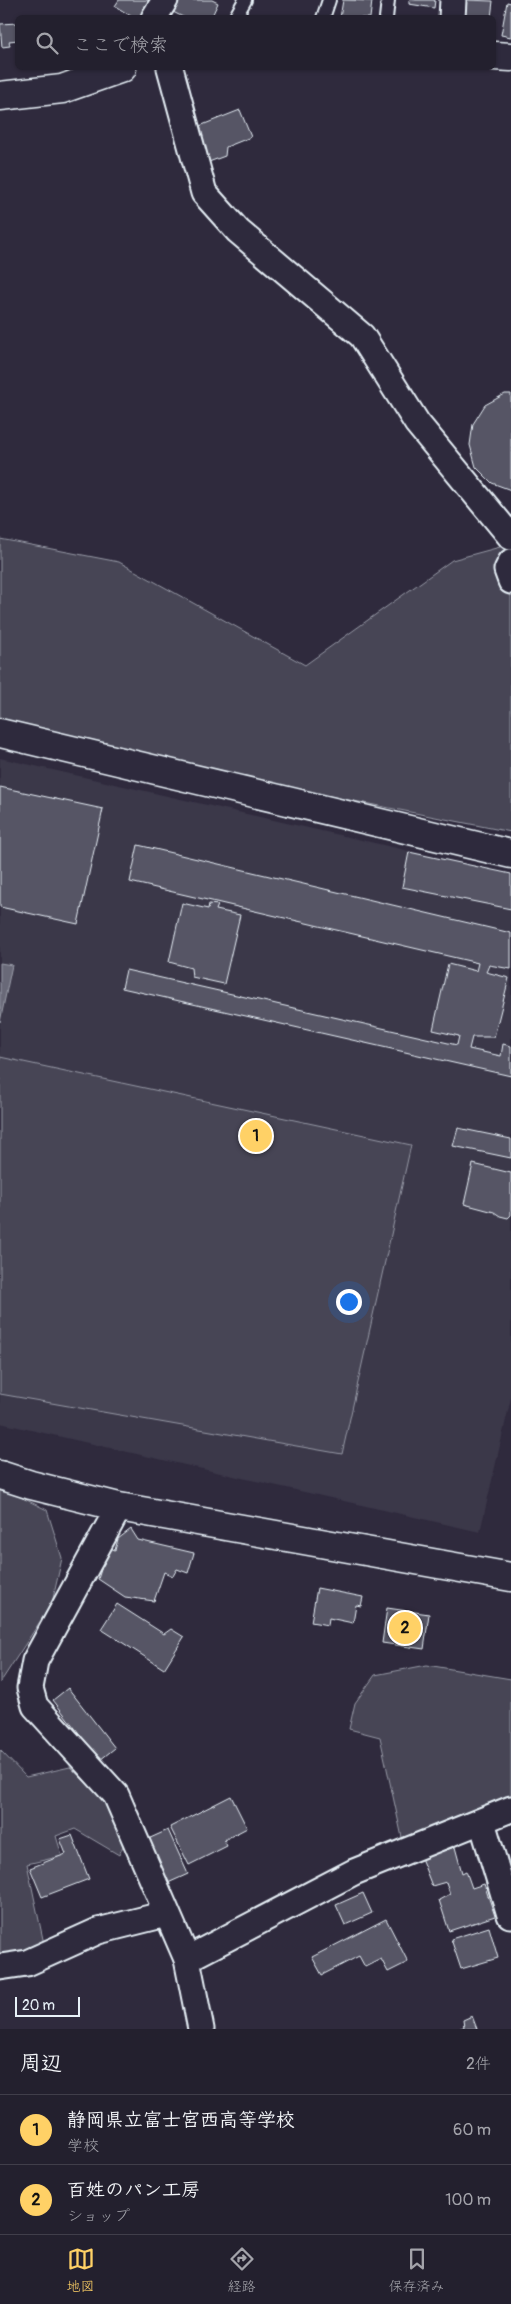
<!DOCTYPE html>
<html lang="ja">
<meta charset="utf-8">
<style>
:root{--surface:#23202e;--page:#2b2836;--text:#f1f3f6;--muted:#a3a3aa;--line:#403e4a;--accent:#ffd166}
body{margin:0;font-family:Pangolin,"Klee One",sans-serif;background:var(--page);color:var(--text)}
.scale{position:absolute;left:15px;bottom:12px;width:65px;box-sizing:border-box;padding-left:5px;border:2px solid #e8f1f8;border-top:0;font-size:14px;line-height:18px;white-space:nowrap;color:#e8f1f8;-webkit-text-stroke:4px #2f2a3d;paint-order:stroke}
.you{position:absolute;left:348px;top:1301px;width:18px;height:18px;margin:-12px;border:4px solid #fff;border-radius:50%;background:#1a73e8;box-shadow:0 0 0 8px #1a73e833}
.badge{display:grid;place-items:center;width:32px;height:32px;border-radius:50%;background:var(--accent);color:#111;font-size:16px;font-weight:700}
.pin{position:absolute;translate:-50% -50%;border:2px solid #fff;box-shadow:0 1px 5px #0006}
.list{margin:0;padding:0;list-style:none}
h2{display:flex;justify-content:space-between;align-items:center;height:65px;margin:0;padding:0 20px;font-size:21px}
h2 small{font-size:16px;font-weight:400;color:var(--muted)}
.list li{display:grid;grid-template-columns:32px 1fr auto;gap:15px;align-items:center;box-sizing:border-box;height:70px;padding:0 20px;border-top:1px solid var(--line)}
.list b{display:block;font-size:19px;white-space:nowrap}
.list p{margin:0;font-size:16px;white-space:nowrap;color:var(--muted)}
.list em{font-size:16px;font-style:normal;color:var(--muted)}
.icon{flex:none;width:28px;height:28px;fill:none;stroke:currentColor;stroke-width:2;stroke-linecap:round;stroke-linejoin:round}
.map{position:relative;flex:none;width:511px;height:2029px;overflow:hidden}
.search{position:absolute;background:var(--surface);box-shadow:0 1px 4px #0004;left:15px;right:15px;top:15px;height:55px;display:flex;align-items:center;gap:12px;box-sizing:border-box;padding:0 18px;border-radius:8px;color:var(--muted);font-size:19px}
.sheet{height:205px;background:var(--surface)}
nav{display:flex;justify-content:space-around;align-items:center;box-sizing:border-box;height:70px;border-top:1px solid var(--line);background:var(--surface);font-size:14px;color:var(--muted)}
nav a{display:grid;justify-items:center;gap:2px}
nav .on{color:var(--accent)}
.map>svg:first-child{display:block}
</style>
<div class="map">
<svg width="511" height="2029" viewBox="0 0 511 2029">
<rect width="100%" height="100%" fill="#2f2a3d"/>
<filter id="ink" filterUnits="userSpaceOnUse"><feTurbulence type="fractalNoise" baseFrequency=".02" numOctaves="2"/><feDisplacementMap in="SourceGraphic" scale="10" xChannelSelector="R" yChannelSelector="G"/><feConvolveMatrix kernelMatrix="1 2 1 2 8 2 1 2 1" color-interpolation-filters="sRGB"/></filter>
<g filter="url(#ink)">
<polygon fill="#3b3749" points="0,758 511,874 511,1398 480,1532 0,1423"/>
<g fill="#464455" stroke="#979aa6">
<polygon points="0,539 119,562 305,665 452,560 511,544 511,832 0,731"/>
<polygon points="0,1057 411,1145 342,1454 0,1394"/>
<polygon points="0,1487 47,1510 62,1558 52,1603 0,1683"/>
<polygon points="427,1665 511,1679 511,1799 403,1842 380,1737 349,1729 355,1703 375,1675"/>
<polygon points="0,1750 26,1777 70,1767 105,1801 123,1846 119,1855 75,1829 56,1836 62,1856 27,1864 44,1944 0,1960"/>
</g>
<polygon fill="#696978" stroke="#9c9fab" points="0,963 12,965 0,1022"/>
<g fill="#575565" stroke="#e8f1f8">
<polygon points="119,0 151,0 140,18 134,18 115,6"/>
<polygon points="178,0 212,0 218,3 211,18 185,18 173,12"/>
<polygon points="343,0 372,1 370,18 340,18"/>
<polygon points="409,0 435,0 434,8 409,4"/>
<polygon points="466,0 493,1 491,18 463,18"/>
<polygon points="507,2 511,3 511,37 501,35"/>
<polygon points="18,23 18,40 9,41 10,46 2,47 0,24"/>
<polygon points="240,110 251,137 226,147 225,156 206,163 192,129"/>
<polygon points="505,394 511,394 511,490 492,483 476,467 470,445 473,424 485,405"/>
<polygon points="0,787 103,809 78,924 0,907"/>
<polygon points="138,845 511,933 511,969 489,965 487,970 486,972 509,978 494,1037 472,1037 469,1049 501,1056 503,1044 511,1046 511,1076 122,988 126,970 457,1045 459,1036 433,1030 448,964 476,971 478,963 130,882"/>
<polygon points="409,852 511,874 511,909 402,887"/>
<polygon points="182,903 208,909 209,904 218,905 216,910 240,915 224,984 192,977 191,968 169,962"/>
<polygon points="458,1128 511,1139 511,1158 453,1146"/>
<polygon points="473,1164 511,1173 511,1215 508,1218 500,1216 494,1212 464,1204"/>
<polygon points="131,1529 138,1540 194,1553 188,1573 177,1569 173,1576 164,1572 154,1601 125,1597 98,1579 108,1547 115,1550 118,1539"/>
<polygon points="317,1588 363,1597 361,1606 356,1605 353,1623 329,1618 328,1625 311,1622"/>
<polygon points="117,1604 164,1634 171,1629 184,1637 164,1669 101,1629"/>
<polygon points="387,1608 429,1614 424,1649 382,1643"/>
<polygon points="68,1688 115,1748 100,1760 53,1700"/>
<polygon points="231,1796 247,1828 224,1840 227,1846 189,1865 170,1827"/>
<polygon points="168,1830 188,1874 168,1883 148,1839"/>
<polygon points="72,1835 89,1879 42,1897 30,1868 66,1854 60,1839"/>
<polygon points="455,1847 462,1873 466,1871 472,1888 484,1884 495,1916 449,1931 439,1900 450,1894 446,1882 432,1886 421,1858"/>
<polygon points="363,1893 372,1913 345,1925 336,1905"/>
<polygon points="386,1919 408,1962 388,1972 381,1959 365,1967 359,1956 322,1975 312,1957"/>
<polygon points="489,1927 498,1958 461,1969 451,1939"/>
<polygon points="472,2016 477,2029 458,2029 464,2027 463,2020"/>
</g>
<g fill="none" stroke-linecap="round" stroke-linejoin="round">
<g stroke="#e8f1f8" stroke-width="16">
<g id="service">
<polyline points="235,18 245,0"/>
<polyline points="323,18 329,0"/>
<polyline points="386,18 388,0"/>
</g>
</g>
<g stroke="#e8f1f8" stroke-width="29">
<g id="minor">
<polyline points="154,18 165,0"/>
<polyline points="452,18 453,0"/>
<polyline points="170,68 204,193 238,231 362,336 417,423 511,537"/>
<polyline points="511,562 507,570 511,581"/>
<polyline points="119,1507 35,1661 30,1688 35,1706 116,1795 187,1959 201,2029"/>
<polyline points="482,1822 510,1915"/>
<polyline points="187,1959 354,1872 511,1809"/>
<polyline points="0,1967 27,1963 98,1931 166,1914"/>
</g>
</g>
<g stroke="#e8f1f8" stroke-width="31">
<g id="tertiary">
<polyline points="494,56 511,57"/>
<polyline points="0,96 62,89 122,68"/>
<polyline points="0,733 511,854"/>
<polyline points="0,1475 31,1485 119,1507 511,1577"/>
</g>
</g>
<use href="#service" stroke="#2f2a3d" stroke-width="12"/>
<use href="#minor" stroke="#2f2a3d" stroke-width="25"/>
<use href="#tertiary" stroke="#2f2a3d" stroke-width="28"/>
</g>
</g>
</svg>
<div class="scale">20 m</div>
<div class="you"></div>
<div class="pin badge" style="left:256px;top:1136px">1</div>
<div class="pin badge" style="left:405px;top:1628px">2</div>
<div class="search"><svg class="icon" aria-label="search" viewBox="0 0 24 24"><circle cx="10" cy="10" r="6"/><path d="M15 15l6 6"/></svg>ここで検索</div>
</div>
<section class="sheet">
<h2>周辺<small>2件</small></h2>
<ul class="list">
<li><span class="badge">1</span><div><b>静岡県立富士宮西高等学校</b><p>学校</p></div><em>60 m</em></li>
<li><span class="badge">2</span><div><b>百姓のパン工房</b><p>ショップ</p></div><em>100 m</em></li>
</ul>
</section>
<nav>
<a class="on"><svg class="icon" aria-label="map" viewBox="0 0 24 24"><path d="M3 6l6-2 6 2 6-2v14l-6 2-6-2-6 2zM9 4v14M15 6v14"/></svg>地図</a>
<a><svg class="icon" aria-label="directions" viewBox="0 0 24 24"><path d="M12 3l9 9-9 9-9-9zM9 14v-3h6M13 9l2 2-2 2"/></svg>経路</a>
<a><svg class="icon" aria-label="saved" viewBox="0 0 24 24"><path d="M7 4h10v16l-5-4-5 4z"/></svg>保存済み</a>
</nav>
